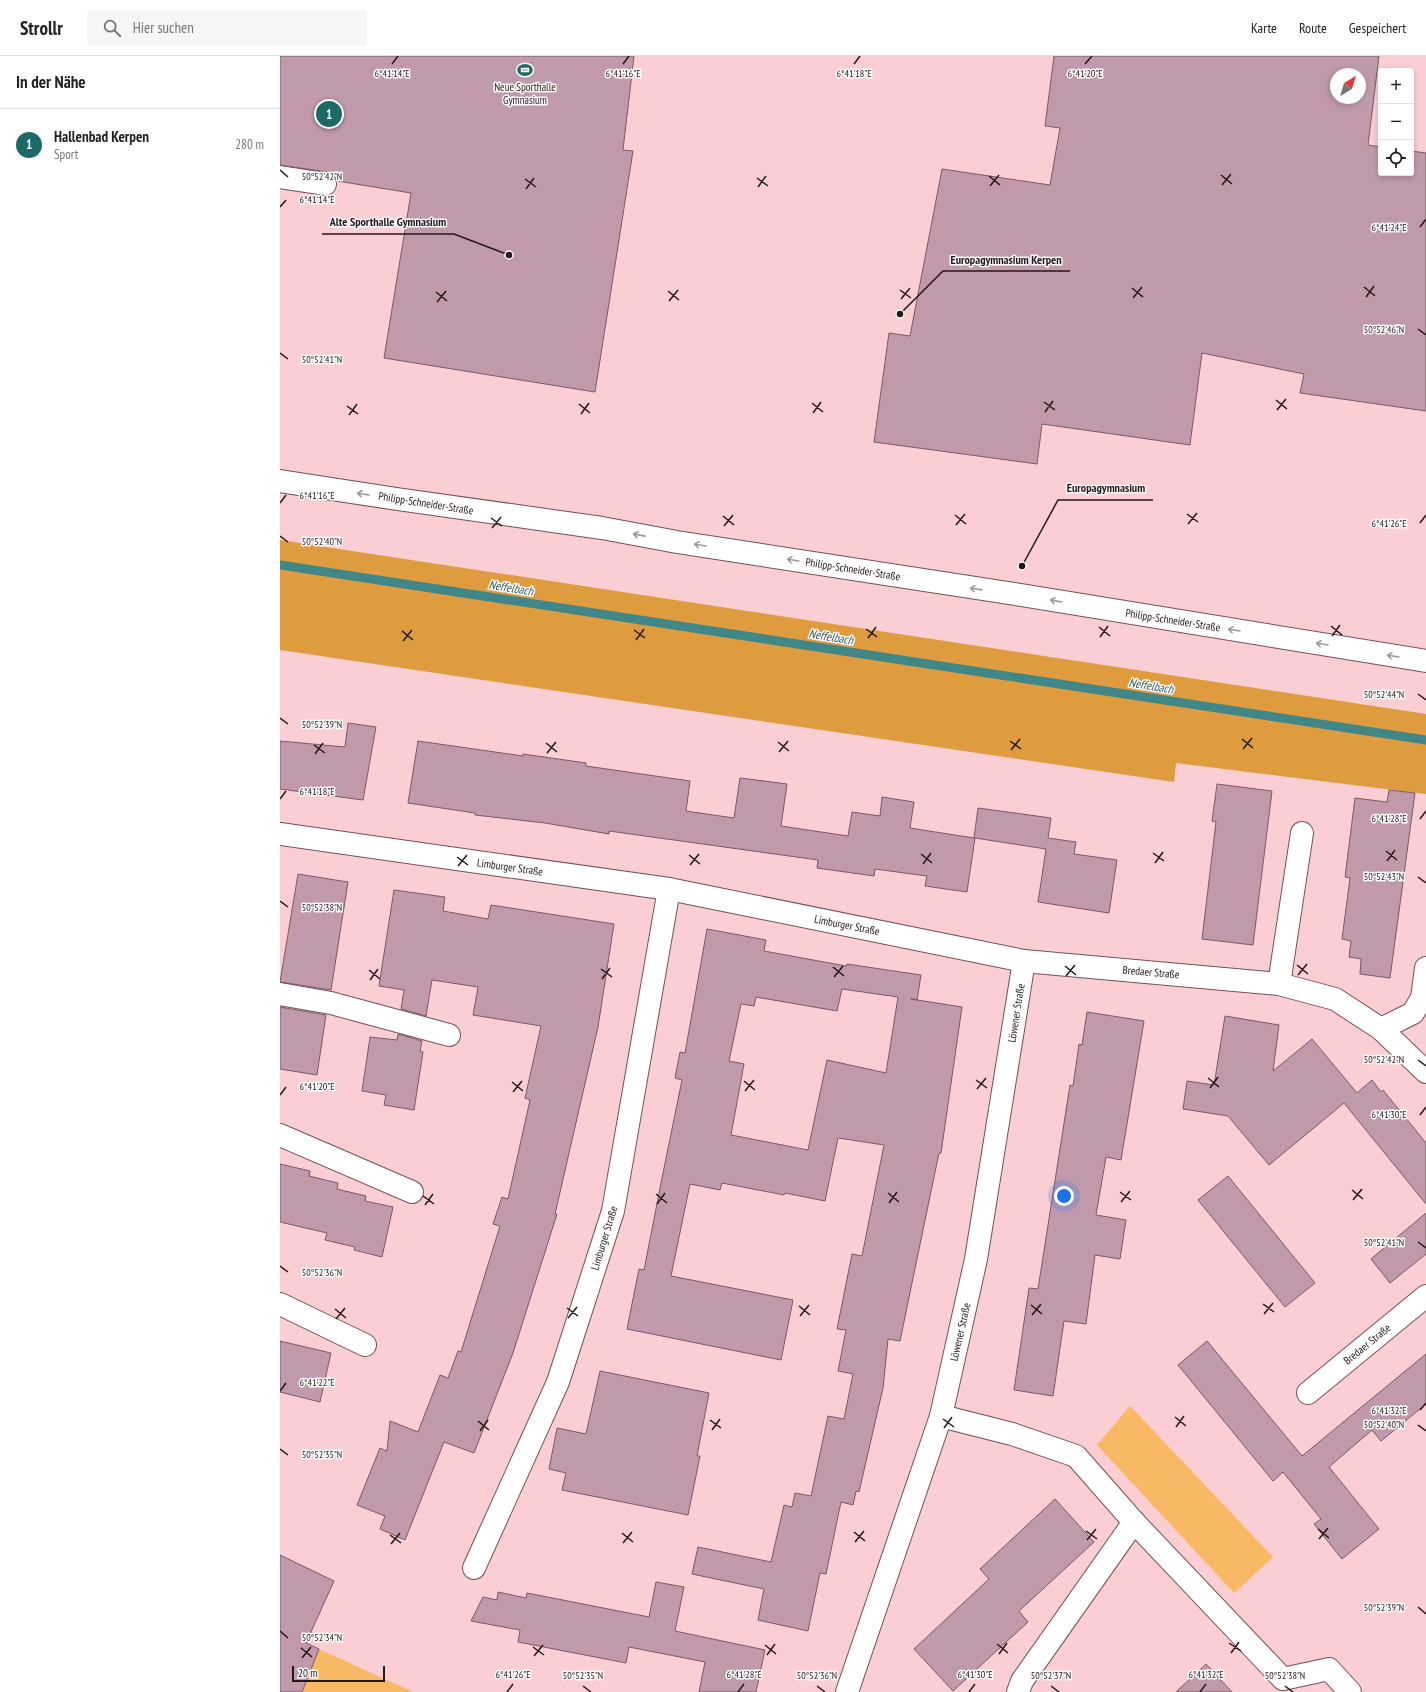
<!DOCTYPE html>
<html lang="de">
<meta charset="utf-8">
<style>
:root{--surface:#fff;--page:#f6f6f6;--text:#222;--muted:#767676;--line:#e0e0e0;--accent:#1c6966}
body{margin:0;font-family:"PT Sans Narrow",sans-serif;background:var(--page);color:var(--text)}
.controls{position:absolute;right:12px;top:12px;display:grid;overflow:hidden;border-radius:4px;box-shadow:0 2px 6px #0003}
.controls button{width:36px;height:36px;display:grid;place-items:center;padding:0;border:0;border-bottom:1px solid var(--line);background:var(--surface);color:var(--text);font:20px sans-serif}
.compass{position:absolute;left:1050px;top:12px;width:36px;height:36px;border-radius:50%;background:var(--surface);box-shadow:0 2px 6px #0003;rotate:38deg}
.scale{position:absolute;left:12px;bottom:10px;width:93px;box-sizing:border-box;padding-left:4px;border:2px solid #261719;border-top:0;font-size:11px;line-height:14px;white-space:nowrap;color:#261719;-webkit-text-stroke:3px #fcfcfc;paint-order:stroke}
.you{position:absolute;left:784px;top:1140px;width:14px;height:14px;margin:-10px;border:3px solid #fff;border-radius:50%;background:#1a73e8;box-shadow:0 0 0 6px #1a73e833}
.badge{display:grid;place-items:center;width:26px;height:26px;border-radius:50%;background:var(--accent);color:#fff;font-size:13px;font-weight:700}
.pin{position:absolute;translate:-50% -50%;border:2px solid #fff;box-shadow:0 1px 4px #0006}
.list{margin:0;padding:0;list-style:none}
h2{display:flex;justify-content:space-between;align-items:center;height:52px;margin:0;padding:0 16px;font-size:17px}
h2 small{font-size:13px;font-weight:400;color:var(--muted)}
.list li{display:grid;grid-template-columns:26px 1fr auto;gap:12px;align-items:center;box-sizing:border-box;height:72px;padding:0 16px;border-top:1px solid var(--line)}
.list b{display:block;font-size:15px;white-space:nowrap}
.list p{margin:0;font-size:13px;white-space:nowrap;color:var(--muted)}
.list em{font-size:13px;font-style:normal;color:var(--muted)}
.icon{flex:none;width:22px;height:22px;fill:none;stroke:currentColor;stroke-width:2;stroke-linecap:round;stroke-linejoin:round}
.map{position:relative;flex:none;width:1146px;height:1636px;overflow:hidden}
header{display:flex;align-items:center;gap:24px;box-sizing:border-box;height:56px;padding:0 20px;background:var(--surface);border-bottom:1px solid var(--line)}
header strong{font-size:19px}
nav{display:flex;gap:22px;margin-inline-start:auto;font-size:14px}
.search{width:280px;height:36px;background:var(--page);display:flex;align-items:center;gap:10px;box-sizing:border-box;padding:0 14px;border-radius:4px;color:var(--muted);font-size:15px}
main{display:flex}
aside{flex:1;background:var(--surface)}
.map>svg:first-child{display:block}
</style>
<header>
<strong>Strollr</strong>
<div class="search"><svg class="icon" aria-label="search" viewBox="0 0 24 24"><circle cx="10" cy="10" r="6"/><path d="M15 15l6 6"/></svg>Hier suchen</div>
<nav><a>Karte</a><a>Route</a><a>Gespeichert</a></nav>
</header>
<main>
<aside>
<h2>In der Nähe<small></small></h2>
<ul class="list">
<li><span class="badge">1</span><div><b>Hallenbad Kerpen</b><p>Sport</p></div><em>280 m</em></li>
</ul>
</aside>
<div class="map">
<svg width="1146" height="1636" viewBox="0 0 1146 1636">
<rect width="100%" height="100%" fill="#faced2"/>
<g fill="#f9b964">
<polygon points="850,1350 993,1501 954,1537 817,1389"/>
<polygon points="39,1593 133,1636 22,1636"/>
</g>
<polygon fill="#df9c3f" points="0,484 1146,658 1146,738 896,707 894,726 0,594"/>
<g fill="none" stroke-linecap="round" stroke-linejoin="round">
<polyline stroke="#408887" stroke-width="9" points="0,509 1146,684"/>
</g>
<g fill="#c09aaa" stroke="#7b5967" fill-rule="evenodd">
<polygon points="0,0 354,0 343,94 353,95 315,336 104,302 131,137 57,125 53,119 47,116 0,109"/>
<path d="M774,0H1099L1088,89L1101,91V117H1131V95L1146,97V355L1020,337L1024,318L922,297L910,389L762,368L757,408L594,386L609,277L630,280L662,113L770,129L780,72L765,70ZM1056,18H1080V42H1056Z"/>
<polygon points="68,667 96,671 83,744 0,733 0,685 65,691"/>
<polygon points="138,685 243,700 243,698 306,707 306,710 410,725 406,755 454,762 460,722 507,728 501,770 568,780 572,756 600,760 602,741 634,746 630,772 694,782 698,752 771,762 768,782 796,786 794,798 837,804 829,857 758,846 766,793 695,782 687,836 645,830 647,820 595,813 594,820 537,812 538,804 329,775 329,778 265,767 195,759 195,757 128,747"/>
<polygon points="937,728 992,735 973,889 922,883 936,766 932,765"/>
<polygon points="1109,734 1135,737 1110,922 1080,918 1081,903 1069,901 1071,885 1062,883 1070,822 1065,821 1075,742 1107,746"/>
<polygon points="18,818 68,826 51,934 0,926"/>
<polygon points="114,834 165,841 163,855 208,863 211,849 334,868 318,971 275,1158 277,1158 233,1297 194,1397 164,1386 125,1484 100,1473 105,1460 77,1449 100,1392 107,1395 110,1365 138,1376 160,1319 168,1322 178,1295 181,1296 220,1170 213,1168 222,1141 228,1143 250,1044 245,1042 261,970 193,959 198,931 152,924 146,960 121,953 124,934 99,930"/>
<path d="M427,873L486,884L484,895L566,910L567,908L641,919L637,944L631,943L682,951L661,1097H659L620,1285L608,1283L603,1332L579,1436L576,1435L573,1449L561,1446L546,1518L540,1517L528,1575L478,1564L484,1533L412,1518L418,1491L491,1506L504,1449L512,1451L515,1437L531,1440L548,1360L564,1363L573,1318L558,1315L566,1274L557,1273L572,1198L582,1200L604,1089L558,1082L545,1145L505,1137L504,1139L442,1127L440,1134L410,1128L391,1220L513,1244L501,1304L347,1273L359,1213L364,1214L382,1122L402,1024L395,1022L400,996L405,997ZM562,933L618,941L606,1017L547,1004L528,1094L451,1079L464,1008L449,1005L461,948L474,950L476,941L557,955Z"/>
<polygon points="0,951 46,959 37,1019 0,1013"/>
<polygon points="807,956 864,965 841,1104 826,1101 816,1159 846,1164 840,1203 815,1199 806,1268 784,1265 773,1340 734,1334 749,1232 758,1233 790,1029 793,1030 799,988 802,989"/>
<polygon points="945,960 999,969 993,1015 1032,983 1077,1037 1092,1024 1101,1036 1103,1034 1146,1087 1146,1148 1064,1047 989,1109 948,1060 903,1053 907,1025 934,1029"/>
<polygon points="118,978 142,985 140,995 143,996 134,1054 104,1049 106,1039 82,1035 90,981 117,984"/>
<polygon points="0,1108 30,1115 29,1120 58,1127 57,1133 86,1140 85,1145 113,1151 102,1201 74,1194 75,1191 45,1184 47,1177 0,1166"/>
<polygon points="948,1120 1035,1227 1005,1251 918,1144"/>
<polygon points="1146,1157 1146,1198 1110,1227 1091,1203"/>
<polygon points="0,1285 51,1297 40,1346 0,1336"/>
<polygon points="927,1285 1022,1400 1146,1298 1146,1348 1101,1385 1092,1374 1049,1411 1099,1473 1062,1503 1034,1468 1041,1463 1003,1416 993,1425 898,1309"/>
<polygon points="320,1315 429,1337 417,1400 420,1400 408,1459 282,1434 286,1417 269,1413 277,1372 306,1378"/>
<polygon points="775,1443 814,1486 739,1555 748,1566 673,1635 634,1593 709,1523 700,1513"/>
<polygon points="0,1499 54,1525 26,1587 39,1593 22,1636 0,1636"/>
<polygon points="376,1526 404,1531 395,1575 485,1594 476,1636 419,1636 425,1606 349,1591 346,1607 238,1586 240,1574 191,1565 203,1541 217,1544 218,1536 246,1542 247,1537 369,1561"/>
<polygon points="926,1608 952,1636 896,1636"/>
</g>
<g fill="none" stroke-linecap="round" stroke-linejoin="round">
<g stroke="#755054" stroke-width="24">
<g id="minor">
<polyline points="0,121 45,128"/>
<polyline points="0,425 117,443 322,472 397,486 735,538 1146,605"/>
<polyline points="0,778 389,833 744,905 999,928 1055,943 1101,973 1146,1016"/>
<polyline points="999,928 1022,777"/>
<polyline points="0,938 51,947 169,979"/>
<polyline points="1101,973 1133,957 1142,942 1146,912"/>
<polyline points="0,1079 132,1136"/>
<polyline points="0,1248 85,1289"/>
<polyline points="1028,1337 1146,1240"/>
<polyline points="661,1360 732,1378 796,1400 854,1466 1003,1623 1049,1613 1070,1636"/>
<polyline points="194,1512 278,1326 333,1155 389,833"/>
<polyline points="567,1636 661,1360 696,1203 744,905"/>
<polyline points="738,1636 742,1625 854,1466"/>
</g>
</g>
<use href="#minor" stroke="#fff" stroke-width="22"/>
</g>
<defs><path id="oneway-shaft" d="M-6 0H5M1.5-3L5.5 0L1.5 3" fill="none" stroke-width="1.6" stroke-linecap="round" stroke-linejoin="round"/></defs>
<g stroke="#9d9798">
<use href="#oneway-shaft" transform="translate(83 438) rotate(-171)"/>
<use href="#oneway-shaft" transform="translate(359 479) rotate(-169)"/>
<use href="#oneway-shaft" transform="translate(420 489) rotate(-171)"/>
<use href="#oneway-shaft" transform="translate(513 504) rotate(-171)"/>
<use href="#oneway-shaft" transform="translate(696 533) rotate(-172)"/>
<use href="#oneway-shaft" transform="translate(776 545) rotate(-170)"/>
<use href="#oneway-shaft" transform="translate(954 574) rotate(-171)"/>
<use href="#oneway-shaft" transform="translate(1042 588) rotate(-171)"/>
<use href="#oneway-shaft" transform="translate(1113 600) rotate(-171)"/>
</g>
<path fill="none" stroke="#261719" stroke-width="1.5" d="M112,8L118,0M343,8L349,0M574,8L580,0M805,8L812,0M0,114L8,121M941,119L952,128M709,120L720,129M477,122L488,130M245,123L256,131M942,129L951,118M710,130L719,119M478,131L486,120M246,133L254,122M0,151L6,144M1140,171L1146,163M1084,231L1095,240M852,232L863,241M620,234L631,242M388,235L399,244M156,236L167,245M1086,241L1094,230M853,242L862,231M621,243L630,232M389,245L398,234M157,246L166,235M1138,273L1146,279M0,297L8,303M996,344L1007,353M764,346L775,354M532,347L543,356M299,348L310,357M67,350L78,358M997,354L1006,343M765,356L773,345M533,357L541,346M301,358L309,347M69,359L77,348M0,447L6,439M907,458L918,466M675,459L686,468M443,460L454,469M211,462L222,470M1140,467L1146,459M908,468L917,457M676,469L685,458M444,470L453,459M212,472L221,461M0,480L8,486M1051,570L1062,579M819,571L830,580M586,573L597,581M354,574L365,582M122,575L133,584M1052,580L1060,569M820,581L828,570M588,582L596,571M356,584L364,573M123,585L132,574M1138,638L1146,644M0,662L8,668M962,683L973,692M730,685L741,693M498,686L509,695M266,687L277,696M34,689L45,697M963,693L972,682M731,694L740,683M499,696L508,685M267,697L276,686M35,698L43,687M0,743L6,735M1140,763L1146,755M1106,795L1117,804M873,797L884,805M641,798L652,807M409,799L420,808M177,801L188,809M1107,805L1115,794M875,807L883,796M643,808L651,797M410,809L419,798M178,810L187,799M1138,821L1146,827M0,845L8,851M1017,909L1028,918M785,910L796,919M553,911L564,920M321,913L332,921M89,914L100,923M1018,919L1027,908M786,920L795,909M554,921L563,910M322,923L330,912M90,924L98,913M1138,1004L1146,1010M928,1022L939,1031M696,1024L707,1032M464,1025L475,1034M232,1026L243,1035M930,1032L938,1021M697,1033L706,1022M465,1035L474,1024M233,1036L242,1025M0,1039L6,1031M1140,1059L1146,1051M1072,1134L1083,1143M840,1136L851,1144M608,1137L619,1146M376,1138L387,1147M143,1140L154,1148M1073,1144L1082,1133M841,1146L850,1135M609,1147L617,1136M377,1148L385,1137M145,1149L153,1138M1138,1186L1146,1192M0,1210L8,1216M983,1248L994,1256M751,1249L762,1258M519,1250L530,1259M287,1252L298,1260M55,1253L66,1262M984,1258L993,1247M752,1259L761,1248M520,1260L529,1249M288,1262L297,1251M56,1263L65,1252M0,1335L6,1327M1140,1354L1146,1347M895,1361L906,1370M663,1363L674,1371M430,1364L441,1372M198,1365L209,1374M1138,1369L1146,1375M896,1371L904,1360M664,1372L672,1361M432,1374L440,1363M200,1375L208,1364M0,1393L8,1399M1038,1473L1049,1482M806,1475L817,1483M574,1476L585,1485M342,1477L353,1486M110,1479L121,1487M1039,1483L1048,1472M807,1484L816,1473M575,1486L584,1475M343,1487L352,1476M111,1488L120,1477M1138,1551L1146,1558M0,1575L8,1582M949,1587L961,1595M717,1588L728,1597M485,1589L496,1598M253,1591L264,1599M21,1592L32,1601M951,1597L959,1586M719,1598L727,1587M487,1599L495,1588M254,1600L263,1589M22,1602L31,1591M303,1630L311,1636M537,1630L545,1636M771,1630L779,1636M1005,1630L1013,1636M227,1636L233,1628M458,1636L464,1628M689,1636L695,1628M920,1636L926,1628"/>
<defs>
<g id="stadium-bare" transform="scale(1.2)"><path d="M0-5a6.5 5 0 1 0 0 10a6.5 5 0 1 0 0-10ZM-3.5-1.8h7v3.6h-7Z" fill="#1c6966" stroke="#fcfcfc" stroke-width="2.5" paint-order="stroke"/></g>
</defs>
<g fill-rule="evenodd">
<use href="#stadium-bare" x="245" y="14"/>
</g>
<g text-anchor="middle" stroke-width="3" stroke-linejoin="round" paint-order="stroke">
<g font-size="11" fill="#261719" stroke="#fcfcfc">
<text x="245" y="35">Neue Sporthalle<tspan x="245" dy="13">Gymnasium</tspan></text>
</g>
<g font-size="11" fill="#261719" stroke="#fcfcfc">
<text transform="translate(146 447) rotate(9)" y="4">Philipp-Schneider-Straße</text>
<text transform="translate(573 513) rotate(9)" y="4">Philipp-Schneider-Straße</text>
<text transform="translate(893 564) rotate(9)" y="4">Philipp-Schneider-Straße</text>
<text transform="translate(230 811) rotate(8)" y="4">Limburger Straße</text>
<text transform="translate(567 869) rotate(11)" y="4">Limburger Straße</text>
<text transform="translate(871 916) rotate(5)" y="4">Bredaer Straße</text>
<text transform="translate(736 957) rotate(-81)" y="4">Löwener Straße</text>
<text transform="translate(324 1182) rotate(-73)" y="4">Limburger Straße</text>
<text transform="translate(680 1276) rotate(-77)" y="4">Löwener Straße</text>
<text transform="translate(1087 1288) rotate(-39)" y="4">Bredaer Straße</text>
</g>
<g font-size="12" font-style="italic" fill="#3a5b5a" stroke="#fcfcfc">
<text transform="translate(231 532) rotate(9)" y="4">Neffelbach</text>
<text transform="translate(551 581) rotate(9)" y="4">Neffelbach</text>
<text transform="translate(871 630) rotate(9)" y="4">Neffelbach</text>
</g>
</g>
<g font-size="10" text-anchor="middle" fill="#261719" stroke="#fcfcfc" stroke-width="3" stroke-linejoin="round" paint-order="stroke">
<text x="112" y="21">6°41'14"E</text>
<text x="343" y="21">6°41'16"E</text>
<text x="574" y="21">6°41'18"E</text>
<text x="805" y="21">6°41'20"E</text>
<text x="42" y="124">50°52'42"N</text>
<text x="37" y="147">6°41'14"E</text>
<text x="1109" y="175">6°41'24"E</text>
<text x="1104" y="277">50°52'46"N</text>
<text x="42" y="307">50°52'41"N</text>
<text x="37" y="443">6°41'16"E</text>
<text x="1109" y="471">6°41'26"E</text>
<text x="42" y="489">50°52'40"N</text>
<text x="1104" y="642">50°52'44"N</text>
<text x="42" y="672">50°52'39"N</text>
<text x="37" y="739">6°41'18"E</text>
<text x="1109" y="766">6°41'28"E</text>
<text x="1104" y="824">50°52'43"N</text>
<text x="42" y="855">50°52'38"N</text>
<text x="1104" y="1007">50°52'42"N</text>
<text x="37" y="1034">6°41'20"E</text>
<text x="1109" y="1062">6°41'30"E</text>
<text x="1104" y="1190">50°52'41"N</text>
<text x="42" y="1220">50°52'36"N</text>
<text x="37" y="1330">6°41'22"E</text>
<text x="1109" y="1358">6°41'32"E</text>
<text x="1104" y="1372">50°52'40"N</text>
<text x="42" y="1402">50°52'35"N</text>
<text x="1104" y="1555">50°52'39"N</text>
<text x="42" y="1585">50°52'34"N</text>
<text x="233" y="1622">6°41'26"E</text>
<text x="464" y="1622">6°41'28"E</text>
<text x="695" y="1622">6°41'30"E</text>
<text x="926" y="1622">6°41'32"E</text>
<text x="303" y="1623">50°52'35"N</text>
<text x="537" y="1623">50°52'36"N</text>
<text x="771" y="1623">50°52'37"N</text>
<text x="1005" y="1623">50°52'38"N</text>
</g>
<path fill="none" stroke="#261719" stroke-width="1.5" d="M229 199L174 178H42M620 258L663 215H790M742 510L778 444H873"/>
<g fill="#261719" stroke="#fcfcfc" stroke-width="1.5">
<circle cx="229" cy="199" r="4"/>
<circle cx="620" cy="258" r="4"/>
<circle cx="742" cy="510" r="4"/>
</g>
<g font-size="12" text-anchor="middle" font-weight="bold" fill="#261719" stroke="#fcfcfc" stroke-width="3" stroke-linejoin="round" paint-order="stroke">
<text x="108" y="170">Alte Sporthalle Gymnasium</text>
<text x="726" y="208">Europagymnasium Kerpen</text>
<text x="826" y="436">Europagymnasium</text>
</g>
</svg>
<div class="controls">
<button>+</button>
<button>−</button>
<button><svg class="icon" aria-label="locate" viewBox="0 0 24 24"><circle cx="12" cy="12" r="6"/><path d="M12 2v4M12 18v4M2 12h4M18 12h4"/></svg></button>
</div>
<svg class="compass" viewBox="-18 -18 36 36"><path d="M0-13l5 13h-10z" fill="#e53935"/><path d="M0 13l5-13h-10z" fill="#767676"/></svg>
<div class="scale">20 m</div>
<div class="you"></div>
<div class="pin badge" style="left:49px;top:58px">1</div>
</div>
</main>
